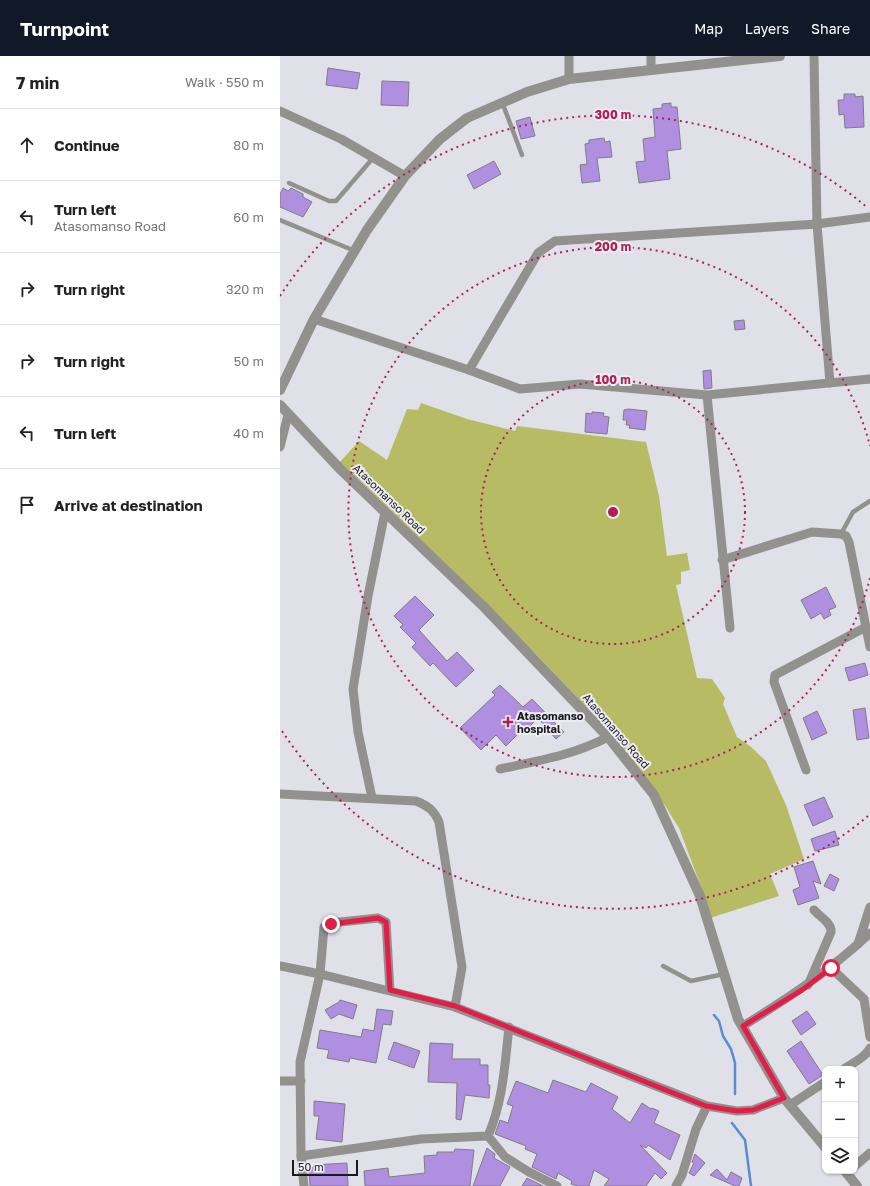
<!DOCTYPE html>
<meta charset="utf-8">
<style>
:root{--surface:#fff;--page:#f2f2f2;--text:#222;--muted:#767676;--line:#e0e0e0;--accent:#111827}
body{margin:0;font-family:"Golos Text",sans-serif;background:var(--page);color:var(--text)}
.controls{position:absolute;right:12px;bottom:12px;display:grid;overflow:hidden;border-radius:8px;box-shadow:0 1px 3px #0004}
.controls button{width:36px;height:36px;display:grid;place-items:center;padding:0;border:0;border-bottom:1px solid var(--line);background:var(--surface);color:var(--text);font:20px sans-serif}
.scale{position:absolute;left:12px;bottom:10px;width:66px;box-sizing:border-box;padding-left:4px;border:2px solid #1a1a1d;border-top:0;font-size:11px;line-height:14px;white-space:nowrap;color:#1a1a1d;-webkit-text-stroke:3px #ededf6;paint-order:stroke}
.stop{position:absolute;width:12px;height:12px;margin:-9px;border:3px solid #e11d48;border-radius:50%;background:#fff}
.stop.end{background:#e11d48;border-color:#fff;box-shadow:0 1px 4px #0008}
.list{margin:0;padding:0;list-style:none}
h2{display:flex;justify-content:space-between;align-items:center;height:52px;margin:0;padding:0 16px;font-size:17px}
h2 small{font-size:13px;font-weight:400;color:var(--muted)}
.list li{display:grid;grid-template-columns:26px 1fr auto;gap:12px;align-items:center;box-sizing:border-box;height:72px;padding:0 16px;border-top:1px solid var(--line)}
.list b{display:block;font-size:15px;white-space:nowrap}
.list p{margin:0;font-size:13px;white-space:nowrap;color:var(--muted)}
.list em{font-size:13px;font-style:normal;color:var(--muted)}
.icon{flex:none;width:22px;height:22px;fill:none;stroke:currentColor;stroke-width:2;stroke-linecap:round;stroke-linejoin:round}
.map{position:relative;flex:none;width:590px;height:1130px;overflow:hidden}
header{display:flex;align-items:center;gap:24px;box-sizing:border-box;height:56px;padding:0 20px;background:var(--accent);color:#fff}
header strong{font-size:19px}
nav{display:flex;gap:22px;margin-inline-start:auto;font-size:14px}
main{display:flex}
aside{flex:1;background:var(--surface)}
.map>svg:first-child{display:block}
</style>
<header>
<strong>Turnpoint</strong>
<nav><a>Map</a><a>Layers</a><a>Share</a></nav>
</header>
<main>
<aside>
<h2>7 min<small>Walk · 550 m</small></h2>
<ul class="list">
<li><svg class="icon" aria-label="ahead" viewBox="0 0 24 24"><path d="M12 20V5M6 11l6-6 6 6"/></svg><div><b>Continue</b></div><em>80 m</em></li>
<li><svg class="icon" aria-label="left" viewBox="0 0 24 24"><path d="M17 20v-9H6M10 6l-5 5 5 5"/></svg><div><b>Turn left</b><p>Atasomanso Road</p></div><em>60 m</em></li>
<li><svg class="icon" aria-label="right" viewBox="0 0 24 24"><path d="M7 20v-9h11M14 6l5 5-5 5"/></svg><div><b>Turn right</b></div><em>320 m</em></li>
<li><svg class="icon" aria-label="right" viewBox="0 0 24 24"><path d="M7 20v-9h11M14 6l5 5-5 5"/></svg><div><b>Turn right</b></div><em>50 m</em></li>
<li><svg class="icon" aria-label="left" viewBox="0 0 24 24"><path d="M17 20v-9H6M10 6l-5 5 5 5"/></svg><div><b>Turn left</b></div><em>40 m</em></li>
<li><svg class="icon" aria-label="arrive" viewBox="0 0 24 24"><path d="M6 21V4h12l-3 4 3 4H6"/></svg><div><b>Arrive at destination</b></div></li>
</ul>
</aside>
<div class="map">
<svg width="590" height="1130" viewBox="0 0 590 1130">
<rect width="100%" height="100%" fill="#dfe0e8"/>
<polygon fill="#b7bc64" points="141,347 187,363 235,375 237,370 366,386 379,440 387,500 407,497 410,514 401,516 401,528 396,529 417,622 432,623 445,642 443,648 457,681 470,690 486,705 506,749 524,803 490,818 499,840 430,862 420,828 399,772 375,734 320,666 258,600 59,407 79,385 107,404 127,353 138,354"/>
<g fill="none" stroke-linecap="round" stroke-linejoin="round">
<g stroke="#598cd2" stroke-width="2.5">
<polyline points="434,959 439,965 443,980 451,993 455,1007 455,1038"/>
<polyline points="452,1067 465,1084 471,1130"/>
</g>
</g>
<g fill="#b08fe0" stroke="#7f7d84">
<polygon points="48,12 80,17 77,33 46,29"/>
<polygon points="102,25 129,26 128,50 101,49"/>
<polygon points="564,38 575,38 575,41 583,40 584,71 565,72 564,58 559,59 558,44 564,44"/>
<polygon points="391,47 391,51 397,51 401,93 387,95 390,123 359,127 356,106 365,105 363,83 375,81 373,53 382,52 382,48"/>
<polygon points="250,61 255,80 241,83 236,65"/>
<polygon points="324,82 325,86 330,85 332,101 317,102 320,125 302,127 300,109 307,108 305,88 309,87 309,84"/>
<polygon points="214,105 221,118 194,133 187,119"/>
<polygon points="3,132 8,135 11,132 23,138 23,141 32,146 23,161 0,151 0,138"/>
<polygon points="464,264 465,273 455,274 454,265"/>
<polygon points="431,314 432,332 424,333 423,315"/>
<polygon points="348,353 367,355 365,374 349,372 350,369 346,369 347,364 343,364 344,354"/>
<polygon points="312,356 324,357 323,360 329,361 327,378 305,376 306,357 312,358"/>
<polygon points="546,531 556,551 549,554 551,559 544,563 541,557 531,563 521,544"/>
<polygon points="135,540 154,559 139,574 167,605 177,596 194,614 176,631 153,607 150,610 132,591 136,587 120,571 123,569 114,560"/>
<polygon points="585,607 588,619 569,625 565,612"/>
<polygon points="220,629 243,651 252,643 284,676 276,683 258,662 246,674 244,672 226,690 216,679 201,694 180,672 215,639 212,636"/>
<polygon points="585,652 589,682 577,684 573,654"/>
<polygon points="537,655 547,677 532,684 523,662"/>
<polygon points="544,741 553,761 533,770 524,749"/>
<polygon points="555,775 559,789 535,795 531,783"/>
<polygon points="533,805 541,828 533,825 539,842 518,849 513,834 520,831 514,811"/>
<polygon points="550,818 559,823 554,835 544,830"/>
<polygon points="60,944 77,949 73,963 59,958 51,963 45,954 59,946"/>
<polygon points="97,953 113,955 111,969 103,968 96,1007 70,1002 69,1006 47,1002 49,994 37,992 40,974 81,981 83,973 94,975"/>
<polygon points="527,955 536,968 521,979 512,965"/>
<polygon points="521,985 543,1019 529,1028 507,995"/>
<polygon points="114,986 140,995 134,1012 108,1003"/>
<polygon points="150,987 173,988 172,1003 200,1003 200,1009 208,1009 208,1029 210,1029 209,1042 185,1039 181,1064 176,1063 177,1027 148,1026"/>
<polygon points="273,1024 306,1036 311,1027 338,1041 332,1053 350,1067 362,1047 371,1053 372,1052 379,1055 374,1067 400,1079 390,1104 368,1089 366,1092 360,1089 387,1117 381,1123 375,1117 366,1130 324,1130 329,1123 314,1114 309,1130 298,1130 291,1128 292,1125 278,1117 276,1123 252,1111 257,1098 245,1093 246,1090 215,1078 220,1064 228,1067 233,1050 227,1048 236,1025 268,1037"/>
<polygon points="34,1045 65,1048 62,1086 36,1083 39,1060 34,1060"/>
<polygon points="207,1092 215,1098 214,1102 230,1111 220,1130 193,1130"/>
<polygon points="175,1093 194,1094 190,1130 85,1130 84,1115 108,1112 109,1121 145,1117 144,1100 157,1099 157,1096 174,1096"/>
<polygon points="415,1098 425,1107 414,1120 409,1117 414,1107 412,1106"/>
<polygon points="67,1107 68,1130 30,1130 29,1113 34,1111 34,1109"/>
<polygon points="437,1113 447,1124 451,1116 462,1122 459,1130 455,1130 430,1119"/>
<polygon points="247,1122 263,1130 242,1130"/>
</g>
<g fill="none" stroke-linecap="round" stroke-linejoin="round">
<g stroke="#92918d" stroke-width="4.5">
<polyline points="222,46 242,99"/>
<polyline points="9,127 49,145 56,145 93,102"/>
<polyline points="0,164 75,195"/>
<polyline points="561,478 573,456 590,445"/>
<polyline points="383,910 411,925 444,918"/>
</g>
<g stroke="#92918d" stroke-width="9">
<polyline points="371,0 371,13"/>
<polyline points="534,0 537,168 550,327"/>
<polyline points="289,23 289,0"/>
<polyline points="0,55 61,83 125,120"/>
<polyline points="34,263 189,314 240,333 300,328 427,339 590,323"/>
<polyline points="189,314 258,197 275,185 537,168 590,161"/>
<polyline points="427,339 450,572"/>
<polyline points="0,391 8,359"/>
<polyline points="442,504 532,476 561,478 566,480 569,486 590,591"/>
<path d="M220,713C257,705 294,699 328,681"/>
<polyline points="526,714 494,626 495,619 586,571"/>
<path d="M0,738L136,745C148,750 154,754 159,766L182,911L175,951"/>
<polyline points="92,742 78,676 73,633 88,540 105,456"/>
<polyline points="578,888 590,851"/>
<polyline points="0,910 40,918 175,951 427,1050 457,1055 473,1054 504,1042"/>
<polyline points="551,912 584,943 590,981"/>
<path d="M528,929L551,876C552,867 540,861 534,854"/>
<path d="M463,970C508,942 551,914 590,877"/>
<path d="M564,1013C573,1007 586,1001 590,992"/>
<polyline points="0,1025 21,1025"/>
<polyline points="510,1049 545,1026"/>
<polyline points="208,1080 225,1101 249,1116 277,1130"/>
<path d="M21,1100L141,1083L208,1080C223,1046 225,1007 229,971"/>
<polyline points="575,1110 590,1097"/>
<polyline points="24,1130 21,1100 20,1006 40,918 44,871 51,867 98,862 106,866 110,934"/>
<polyline points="396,1130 402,1119 416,1073 427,1050"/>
</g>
<g stroke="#92918d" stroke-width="10">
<polyline points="0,334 34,263 87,174 125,120 160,83 187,62 247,36 289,23 500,0"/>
<polyline points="0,349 61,414 204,551 328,681 374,739 420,840 458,963 504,1042 545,1091"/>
<polyline points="565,1115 577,1130"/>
</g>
</g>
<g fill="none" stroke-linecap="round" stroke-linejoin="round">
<polyline stroke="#e11d48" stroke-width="5" points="51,868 98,862 106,866 110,934 175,950 426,1050 457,1055 473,1054 504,1042 463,970 522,934 551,912"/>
</g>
<g fill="none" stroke="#af2056" stroke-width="2" stroke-dasharray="2 4">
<circle cx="333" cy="456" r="132"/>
<path d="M590 522A265 265 0 1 1 590 390"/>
<path d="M588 760A397 397 0 0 1 0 672M0 240A397 397 0 0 1 588 152"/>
</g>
<path fill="#af2056" stroke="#ededf6" stroke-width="1.5" d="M226 660h4v4h4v4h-4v4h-4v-4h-4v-4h4z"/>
<g text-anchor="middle" stroke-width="4" stroke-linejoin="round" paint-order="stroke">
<g font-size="11" fill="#1a1a1d" stroke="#ededf6">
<text transform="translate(109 443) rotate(44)" y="4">Atasomanso Road</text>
<text transform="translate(336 675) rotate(49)" y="4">Atasomanso Road</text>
</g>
<g font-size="11" font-weight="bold" fill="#1a1a1d" stroke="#ededf6" text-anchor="start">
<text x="237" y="664">Atasomanso<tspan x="237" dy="13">hospital</tspan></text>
</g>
</g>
<circle cx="333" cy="456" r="6" fill="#af2056" stroke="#ededf6" stroke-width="2"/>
<g font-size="12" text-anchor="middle" font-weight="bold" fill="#af2056" stroke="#ededf6" stroke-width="4" stroke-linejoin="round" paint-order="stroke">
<text x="333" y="63">300 m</text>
<text x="333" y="195">200 m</text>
<text x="333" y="328">100 m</text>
</g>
</svg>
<div class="controls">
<button>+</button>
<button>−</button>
<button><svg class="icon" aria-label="layers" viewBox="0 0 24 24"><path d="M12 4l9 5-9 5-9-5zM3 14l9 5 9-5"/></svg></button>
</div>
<div class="scale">50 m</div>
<div class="stop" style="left:551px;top:912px"></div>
<div class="stop end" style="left:51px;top:868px"></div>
</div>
</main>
